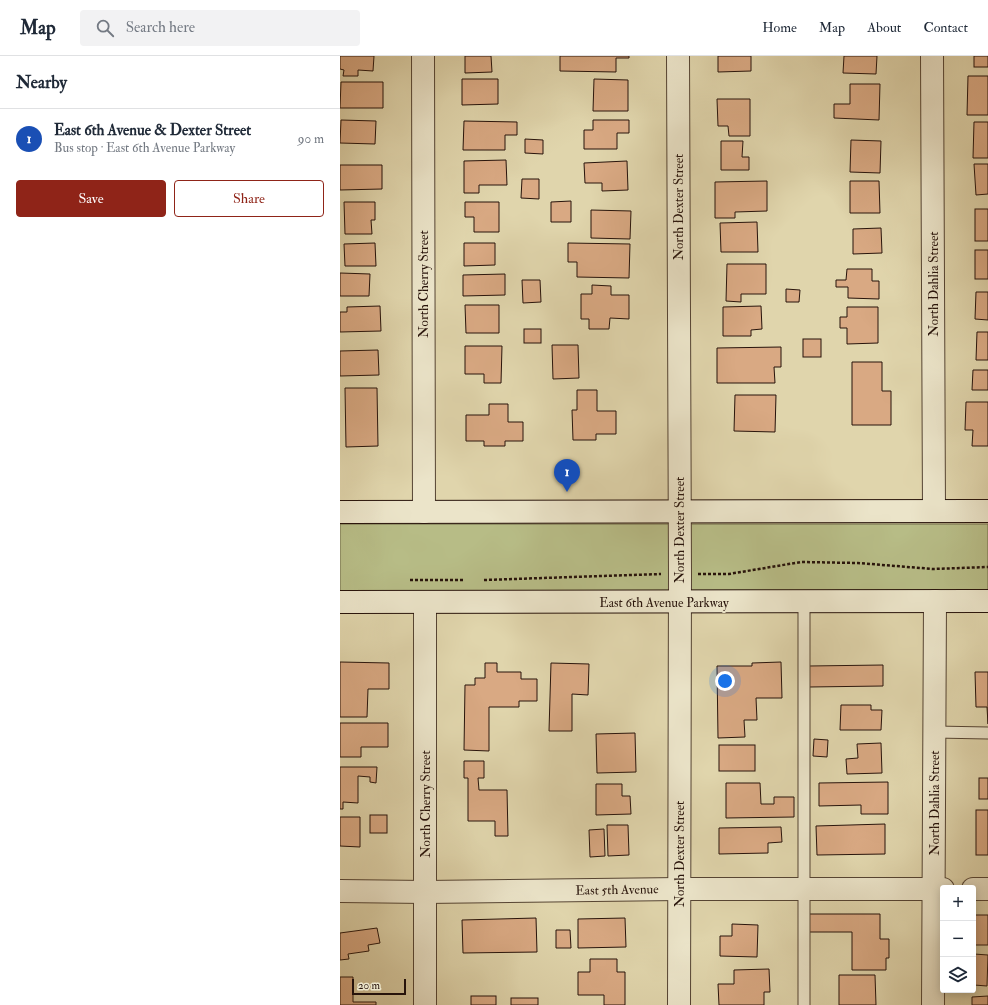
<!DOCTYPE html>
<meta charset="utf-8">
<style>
:root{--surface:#fff;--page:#f2f2f3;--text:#1f2937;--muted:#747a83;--line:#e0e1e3;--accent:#8f2418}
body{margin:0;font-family:"IM FELL Double Pica",serif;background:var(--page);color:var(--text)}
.controls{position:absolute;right:12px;bottom:12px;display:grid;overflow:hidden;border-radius:4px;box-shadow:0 2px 10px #0003}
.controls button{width:36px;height:36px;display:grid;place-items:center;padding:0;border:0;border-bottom:1px solid var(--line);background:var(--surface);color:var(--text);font:20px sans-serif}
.scale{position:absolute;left:12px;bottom:10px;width:54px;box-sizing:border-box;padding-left:4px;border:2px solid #27130b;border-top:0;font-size:11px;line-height:14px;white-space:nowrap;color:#27130b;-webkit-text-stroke:3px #ebe4c9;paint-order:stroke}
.you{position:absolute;left:385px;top:625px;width:14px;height:14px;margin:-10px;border:3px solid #fff;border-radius:50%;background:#1a73e8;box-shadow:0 0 0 6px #1a73e833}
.badge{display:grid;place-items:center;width:26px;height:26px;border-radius:50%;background:var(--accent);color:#fff;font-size:13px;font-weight:700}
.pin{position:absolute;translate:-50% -33px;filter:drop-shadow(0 1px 2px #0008)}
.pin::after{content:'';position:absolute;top:21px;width:14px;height:12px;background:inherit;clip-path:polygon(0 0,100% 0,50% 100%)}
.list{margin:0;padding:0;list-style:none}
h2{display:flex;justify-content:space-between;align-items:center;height:52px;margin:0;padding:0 16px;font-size:17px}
h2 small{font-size:13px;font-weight:400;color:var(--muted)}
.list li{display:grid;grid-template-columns:26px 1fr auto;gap:12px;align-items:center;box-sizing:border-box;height:60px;padding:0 16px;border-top:1px solid var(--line)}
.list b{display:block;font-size:15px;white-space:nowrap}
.list p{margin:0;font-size:13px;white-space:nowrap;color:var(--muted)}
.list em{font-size:13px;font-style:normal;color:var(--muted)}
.actions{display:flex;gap:8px;padding:12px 16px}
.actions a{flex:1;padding:9px 0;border:1px solid var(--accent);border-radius:4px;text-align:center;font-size:14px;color:var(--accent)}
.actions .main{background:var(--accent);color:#fff}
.icon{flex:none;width:22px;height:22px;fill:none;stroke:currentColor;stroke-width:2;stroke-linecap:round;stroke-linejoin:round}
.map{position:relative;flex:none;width:648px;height:949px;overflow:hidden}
header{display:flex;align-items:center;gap:24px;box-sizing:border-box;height:56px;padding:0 20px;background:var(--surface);border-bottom:1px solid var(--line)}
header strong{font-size:19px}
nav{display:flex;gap:22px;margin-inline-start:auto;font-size:14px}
.search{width:280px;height:36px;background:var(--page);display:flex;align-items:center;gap:10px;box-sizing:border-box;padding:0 14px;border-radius:4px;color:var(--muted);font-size:15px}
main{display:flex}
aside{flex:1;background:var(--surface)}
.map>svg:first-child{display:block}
</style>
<header>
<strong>Map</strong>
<div class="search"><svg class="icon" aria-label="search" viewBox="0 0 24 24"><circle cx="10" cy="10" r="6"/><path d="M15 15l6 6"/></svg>Search here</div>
<nav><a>Home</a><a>Map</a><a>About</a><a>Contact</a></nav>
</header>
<main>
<aside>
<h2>Nearby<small></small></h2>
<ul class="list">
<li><span class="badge" style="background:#1a4fb4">1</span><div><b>East 6th Avenue &amp; Dexter Street</b><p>Bus stop · East 6th Avenue Parkway</p></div><em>90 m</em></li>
</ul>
<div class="actions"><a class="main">Save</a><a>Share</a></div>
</aside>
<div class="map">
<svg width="648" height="949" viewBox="0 0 648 949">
<rect width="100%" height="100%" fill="#e0d5ac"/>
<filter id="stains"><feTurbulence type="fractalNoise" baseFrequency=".005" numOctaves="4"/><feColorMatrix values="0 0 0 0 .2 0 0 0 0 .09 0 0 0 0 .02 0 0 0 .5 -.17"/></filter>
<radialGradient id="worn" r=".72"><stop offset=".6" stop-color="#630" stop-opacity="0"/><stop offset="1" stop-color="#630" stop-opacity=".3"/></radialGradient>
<polygon fill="#b7bc86" stroke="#6f6848" points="0,468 648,468 648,536 0,537"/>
<g fill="#d9a983" stroke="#27130b">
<polygon points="0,0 34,0 33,15 18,14 18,20 3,20 4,14 0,13"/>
<polygon points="125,0 151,0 152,16 125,17"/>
<polygon points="220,0 289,0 289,2 276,2 276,16 220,15"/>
<polygon points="378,0 411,0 411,15 378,16"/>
<polygon points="504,0 537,0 536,18 503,17"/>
<rect x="634" y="0" width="14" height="11"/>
<polygon points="628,20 648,20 648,59 627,59"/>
<polygon points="122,23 158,23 158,48 122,49"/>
<polygon points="254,23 288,24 288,55 253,55"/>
<polygon points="1,26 43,26 43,52 0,52"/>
<polygon points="510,28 540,28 539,64 494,62 494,48 510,48"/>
<polygon points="377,43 410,43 410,80 389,80 388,70 378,70"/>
<polygon points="1,64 36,65 35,88 0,87"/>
<polygon points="253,64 289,64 289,77 277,77 277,93 244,93 244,74 253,74"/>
<polygon points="124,65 177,66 177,79 165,79 165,94 123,94"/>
<polygon points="634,66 648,66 648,102 633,102"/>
<polygon points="185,83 203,84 203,98 185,97"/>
<polygon points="511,84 541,85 540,117 510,116"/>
<polygon points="381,85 403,85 402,101 409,101 409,114 381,114"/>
<polygon points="166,104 167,129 139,129 139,137 124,137 124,105"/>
<polygon points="287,105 288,134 262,135 262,127 245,127 244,107"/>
<polygon points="634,108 648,108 648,138 636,139"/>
<polygon points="0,109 42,109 42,133 0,134"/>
<polygon points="182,123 199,123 199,143 181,142"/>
<polygon points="427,125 427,155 395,156 395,162 375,162 375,126"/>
<polygon points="510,125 539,125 540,157 510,157"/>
<polygon points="231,145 231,166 211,166 211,146"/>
<polygon points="4,146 35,146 35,164 31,164 32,178 5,178"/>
<polygon points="125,146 159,146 159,176 134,176 134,161 125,161"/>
<rect x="635" y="153" width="13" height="32"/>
<polygon points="251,154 291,155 290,183 251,182"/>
<polygon points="417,166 418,196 381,196 380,167"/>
<polygon points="541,172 542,197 513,198 513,173"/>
<polygon points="35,187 36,210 5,210 4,188"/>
<polygon points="124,187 155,187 155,209 124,210"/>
<polygon points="228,187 290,188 289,222 237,221 237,206 228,206"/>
<rect x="635" y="194" width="13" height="29"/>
<polygon points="387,208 426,208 426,238 401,238 401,246 386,245"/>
<polygon points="507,213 532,213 532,225 539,225 539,243 508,242 508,231 496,231 496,224 506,224"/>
<polygon points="0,217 30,218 29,240 0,240"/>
<polygon points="165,218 165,239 123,240 123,219"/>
<polygon points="182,224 200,224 201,246 183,247"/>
<polygon points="252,229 271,230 271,239 289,239 289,263 270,262 269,273 249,273 249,263 241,263 241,238 252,238"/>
<polygon points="446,233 460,234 459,246 446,246"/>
<polygon points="636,236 648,236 648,264 635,263"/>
<polygon points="125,249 159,249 159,277 126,277"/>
<polygon points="40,250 41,275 0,276 0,256 7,256 7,251"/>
<polygon points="421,250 422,273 411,274 411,280 383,280 383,251"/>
<polygon points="507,251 538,251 538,287 507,288 507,272 500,272 500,261 507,261"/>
<rect x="184" y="273" width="17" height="14"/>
<polygon points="637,276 648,276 648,304 636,304"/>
<rect x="463" y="283" width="18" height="18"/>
<polygon points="212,289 238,289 239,322 213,323"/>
<polygon points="125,290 162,290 161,327 144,327 144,318 125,318"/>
<polygon points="441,291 441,311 434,311 435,327 377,327 377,292"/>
<polygon points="38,294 39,319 0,320 0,295"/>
<polygon points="512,306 542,306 542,335 551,335 551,369 512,369"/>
<polygon points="633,314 648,314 648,334 632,334"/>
<polygon points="5,332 37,332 38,390 6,391"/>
<polygon points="237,334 257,334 257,355 276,355 276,378 256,378 256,384 233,384 232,354 237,354"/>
<polygon points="395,339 436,339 435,376 394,375"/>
<polygon points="626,346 648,346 648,390 632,390 633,374 625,374"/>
<polygon points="149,348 168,348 168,366 183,366 183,385 165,385 165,390 144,390 144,385 126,385 126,359 149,359"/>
<polygon points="0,606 49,607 49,633 28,633 27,661 0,661"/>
<polygon points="441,606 442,642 416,642 417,664 404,664 405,681 378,682 377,610 412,610 412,607"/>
<polygon points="145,607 157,607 157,616 181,616 181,623 197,623 197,645 179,645 179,651 149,651 149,695 124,694 125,629 135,629 135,622 145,622"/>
<polygon points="211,607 249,608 248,639 232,638 232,675 209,675"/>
<polygon points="543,609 543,630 469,631 469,610"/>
<polygon points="635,616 648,616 648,668 647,651 636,651"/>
<polygon points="501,649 531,649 531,654 542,654 541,674 500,674"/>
<polygon points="0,667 48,667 48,691 21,691 21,701 0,701"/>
<polygon points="295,677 296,716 257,717 256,678"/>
<polygon points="474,683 488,684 487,701 473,700"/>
<polygon points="541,687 542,717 507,718 506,703 518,702 517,688"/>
<rect x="379" y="689" width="36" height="26"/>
<polygon points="124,705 144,705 144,722 138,722 139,734 167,734 168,780 155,780 155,765 128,765 128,722 124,722"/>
<polygon points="0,711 37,711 36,727 30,726 30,721 18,720 18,747 3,746 3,753 0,753"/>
<rect x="639" y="722" width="9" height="21"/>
<polygon points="548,726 548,758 521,758 521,749 479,750 479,727"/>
<polygon points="386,727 420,727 421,748 434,748 434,741 454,741 454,761 386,762"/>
<polygon points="256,728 282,728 282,740 290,740 291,758 256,759"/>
<rect x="636" y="754" width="12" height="45"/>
<rect x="30" y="759" width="17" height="18"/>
<polygon points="0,761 20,761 20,791 0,790"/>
<polygon points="545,768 545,798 477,799 476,770"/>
<polygon points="267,769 288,769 289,799 268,800"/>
<polygon points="441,771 442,786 428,787 428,797 379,798 379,772"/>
<polygon points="264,773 265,800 250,801 249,774"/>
<polygon points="469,858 540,858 540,883 549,883 549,902 546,902 546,914 512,914 512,876 469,876"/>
<rect x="633" y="859" width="15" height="30"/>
<polygon points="196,862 197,896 123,897 122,864"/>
<polygon points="285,862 286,891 238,892 238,863"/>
<polygon points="392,868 418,869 417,901 380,900 380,880 392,880"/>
<polygon points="37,872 40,887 28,889 29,895 8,898 9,903 0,904 0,877"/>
<polygon points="216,874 230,874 231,892 216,892"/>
<polygon points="634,898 648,899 647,930 634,929"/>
<polygon points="250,903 277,903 277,916 285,916 285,949 264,949 264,939 238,939 238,916 250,916"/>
<polygon points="429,913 430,936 424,936 424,949 379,949 378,928 394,928 394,914"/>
<polygon points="499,919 535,919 536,949 499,949"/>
<polygon points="0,921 13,921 13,946 36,946 36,949 0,949"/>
<rect x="131" y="940" width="25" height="9"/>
<polygon points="648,940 648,949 632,949 632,941"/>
<rect x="171" y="942" width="27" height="7"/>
</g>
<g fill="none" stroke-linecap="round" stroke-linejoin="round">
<g stroke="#543" stroke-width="13">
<g id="service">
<polyline points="464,545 464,949"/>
<polyline points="595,676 648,677"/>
</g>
</g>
<g stroke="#543" stroke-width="24">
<g id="minor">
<polyline points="83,0 84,456"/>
<polyline points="338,0 340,518 339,949"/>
<polyline points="592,0 594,455"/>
<polyline points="633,833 648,833"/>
<polyline points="0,835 85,836 339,833 603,833"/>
<polyline points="85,949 85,546"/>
<polyline points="593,949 595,545"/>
</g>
</g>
<g stroke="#27130b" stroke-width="24">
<g id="secondary">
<polyline points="0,456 648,455"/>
<polyline points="0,546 648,545"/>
</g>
</g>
<g stroke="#27130b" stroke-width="2.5" stroke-dasharray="3 2" stroke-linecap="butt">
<polyline points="358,518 389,518 461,506 518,507 593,513 648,511"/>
<polyline points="70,524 123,524"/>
<polyline points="144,524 321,518"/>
</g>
<use href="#service" stroke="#ebe4c9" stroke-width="11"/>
<use href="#minor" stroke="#ebe4c9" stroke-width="22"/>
<use href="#secondary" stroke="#ebe4c9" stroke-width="22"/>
</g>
<g text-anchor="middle" stroke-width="4" stroke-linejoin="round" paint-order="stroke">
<g font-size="13" fill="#27130b" stroke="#ebe4c9">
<text transform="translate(338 151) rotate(-90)" y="5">North Dexter Street</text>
<text transform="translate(83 228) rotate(-90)" y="5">North Cherry Street</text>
<text transform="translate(593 228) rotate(-90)" y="5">North Dahlia Street</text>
<text transform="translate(339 474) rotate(-90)" y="5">North Dexter Street</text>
<text x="324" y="551">East 6th Avenue Parkway</text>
<text transform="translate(594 747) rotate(-90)" y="5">North Dahlia Street</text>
<text transform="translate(85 748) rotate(-90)" y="5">North Cherry Street</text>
<text transform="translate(339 798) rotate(-90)" y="5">North Dexter Street</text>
<text transform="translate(277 833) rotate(-1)" y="5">East 5th Avenue</text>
</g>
</g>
<rect width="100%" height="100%" filter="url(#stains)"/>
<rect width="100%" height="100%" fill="url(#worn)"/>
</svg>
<div class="controls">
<button>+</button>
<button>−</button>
<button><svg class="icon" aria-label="layers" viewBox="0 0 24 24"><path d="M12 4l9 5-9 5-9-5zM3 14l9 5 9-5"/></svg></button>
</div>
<div class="scale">20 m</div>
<div class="you"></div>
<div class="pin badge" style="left:227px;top:436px;background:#1a4fb4">1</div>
</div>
</main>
